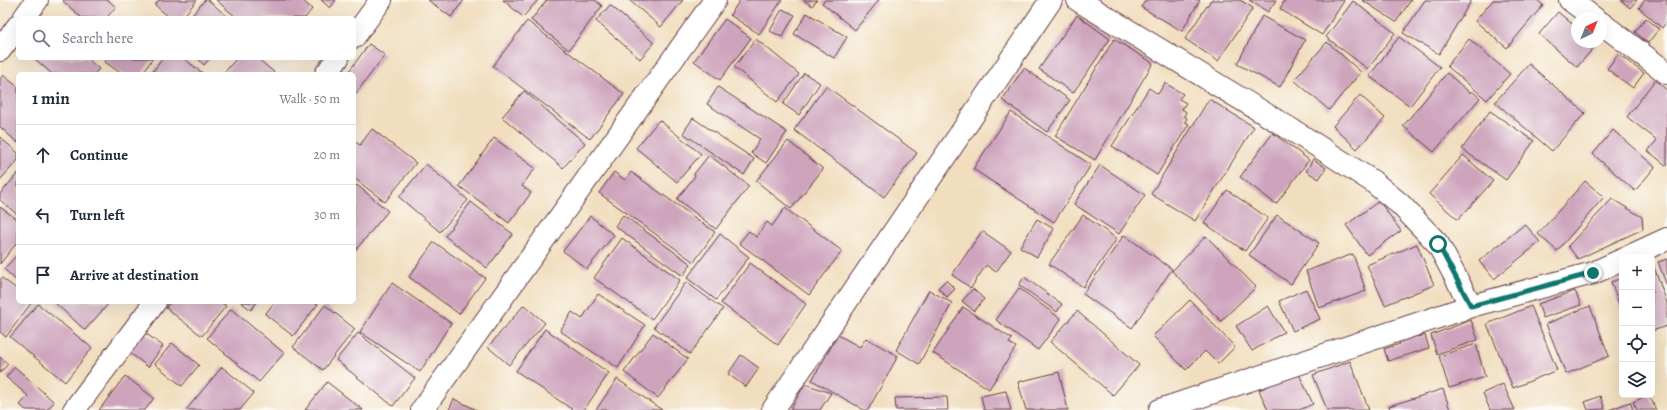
<!DOCTYPE html>
<meta charset="utf-8">
<style>
:root{--surface:#fff;--page:#f2f2f3;--text:#1f2937;--muted:#747a83;--line:#e0e1e3}
body{margin:0;font-family:Alegreya,serif;background:var(--page);color:var(--text)}
.controls{position:absolute;right:12px;bottom:12px;display:grid;overflow:hidden;border-radius:6px;box-shadow:0 4px 16px #0002}
.controls button{width:36px;height:36px;display:grid;place-items:center;padding:0;border:0;border-bottom:1px solid var(--line);background:var(--surface);color:var(--text);font:20px sans-serif}
.compass{position:absolute;left:1571px;top:12px;width:36px;height:36px;border-radius:50%;background:var(--surface);box-shadow:0 4px 16px #0002;rotate:43deg}
.stop{position:absolute;width:12px;height:12px;margin:-9px;border:3px solid #0f766e;border-radius:50%;background:#fff}
.stop.end{background:#0f766e;border-color:#fff;box-shadow:0 1px 4px #0008}
.list{margin:0;padding:0;list-style:none}
h2{display:flex;justify-content:space-between;align-items:center;height:52px;margin:0;padding:0 16px;font-size:17px}
h2 small{font-size:13px;font-weight:400;color:var(--muted)}
.list li{display:grid;grid-template-columns:26px 1fr auto;gap:12px;align-items:center;box-sizing:border-box;height:60px;padding:0 16px;border-top:1px solid var(--line)}
.list b{display:block;font-size:15px;white-space:nowrap}
.list em{font-size:13px;font-style:normal;color:var(--muted)}
.icon{flex:none;width:22px;height:22px;fill:none;stroke:currentColor;stroke-width:2;stroke-linecap:round;stroke-linejoin:round}
.map{position:relative;flex:none;width:1667px;height:410px;overflow:hidden}
.search{position:absolute;background:var(--surface);box-shadow:0 4px 16px #0002;left:16px;top:16px;width:340px;height:44px;display:flex;align-items:center;gap:10px;box-sizing:border-box;padding:0 14px;border-radius:6px;color:var(--muted);font-size:15px}
.panel{position:absolute;background:var(--surface);box-shadow:0 4px 16px #0002;left:16px;top:72px;width:340px;height:232px;border-radius:6px}
.map>svg:first-child{display:block}
</style>
<div class="map">
<svg width="1667" height="410" viewBox="0 0 1667 410">
<rect width="100%" height="100%" fill="#fdfcf7"/>
<filter id="ink" filterUnits="userSpaceOnUse"><feTurbulence type="fractalNoise" baseFrequency=".025" numOctaves="2"/><feDisplacementMap in="SourceGraphic" scale="8" xChannelSelector="R" yChannelSelector="G"/><feConvolveMatrix kernelMatrix="1 2 1 2 8 2 1 2 1" color-interpolation-filters="sRGB"/></filter>
<filter id="wash" filterUnits="userSpaceOnUse"><feTurbulence type="fractalNoise" baseFrequency=".012" numOctaves="4" result="noise"/><feDisplacementMap in="SourceGraphic" scale="16" xChannelSelector="R" yChannelSelector="G"/><feGaussianBlur stdDeviation="0.9" result="paint"/><feColorMatrix in="noise" values="0 0 0 0 0 0 0 0 0 0 0 0 0 0 0 0 0 1.4 0 .05"/><feComposite in="paint" operator="in"/></filter>
<g filter="url(#wash)">
<rect width="100%" height="100%" fill="#f1debf"/>
<g id="blocks">
<g fill="#cea4bd">
<polygon points="64,0 108,0 116,7 106,18 82,18 63,1"/>
<polygon points="159,0 197,0 182,18 170,18 155,5"/>
<polygon points="205,0 208,0 229,18 190,18"/>
<polygon points="216,0 302,0 312,9 305,18 237,18"/>
<polygon points="321,0 336,0 330,8"/>
<polygon points="428,0 464,0 451,17"/>
<polygon points="503,0 538,0 523,17"/>
<polygon points="547,0 595,0 602,6 569,50 531,20"/>
<polygon points="629,0 683,0 661,27"/>
<polygon points="740,0 782,0 759,34 730,15"/>
<polygon points="803,0 817,0 812,6"/>
<polygon points="825,0 879,0 855,30 822,3"/>
<polygon points="1146,0 1200,0 1182,31 1141,7"/>
<polygon points="1211,0 1240,0 1253,8 1218,61 1185,39"/>
<polygon points="1249,0 1276,0 1268,12"/>
<polygon points="1285,0 1343,0 1344,1 1322,35 1280,9"/>
<polygon points="1362,0 1411,0 1396,22"/>
<polygon points="1425,0 1469,0 1471,1 1439,54 1403,33"/>
<polygon points="1493,0 1537,0 1543,5 1507,48 1475,21"/>
<polygon points="1621,0 1637,0 1630,8"/>
<polygon points="1645,0 1667,0 1667,21 1662,28 1639,8"/>
<polygon points="1353,1 1395,33 1368,69 1326,37"/>
<polygon points="610,5 654,43 640,59 596,21"/>
<polygon points="782,9 795,15 782,37 770,31"/>
<polygon points="1558,12 1577,28 1577,42 1592,42 1596,45 1577,67 1539,34"/>
<polygon points="807,13 847,37 834,58 794,34"/>
<polygon points="1077,15 1110,39 1073,93 1039,69"/>
<polygon points="1262,16 1305,40 1280,87 1237,64"/>
<polygon points="1646,18 1659,29 1648,43 1635,32"/>
<polygon points="725,19 751,38 720,80 694,61"/>
<polygon points="527,21 624,94 590,139 493,66"/>
<polygon points="1399,37 1440,67 1410,106 1369,76"/>
<polygon points="756,39 799,74 777,102 734,67"/>
<polygon points="1114,39 1153,63 1095,160 1055,136"/>
<polygon points="1469,39 1510,74 1487,100 1447,66"/>
<polygon points="1327,42 1361,72 1329,110 1294,80"/>
<polygon points="369,44 385,55 354,96 354,74 347,74"/>
<polygon points="1618,54 1644,73 1633,88 1607,69"/>
<polygon points="34,58 87,58 99,69 94,74 52,74"/>
<polygon points="107,58 153,58 142,74 122,74 105,62"/>
<polygon points="163,58 183,58 204,74 151,74"/>
<polygon points="197,58 210,58 204,65"/>
<polygon points="237,58 257,58 276,74 223,74"/>
<polygon points="1529,64 1585,113 1552,151 1495,102"/>
<polygon points="1024,68 1070,100 1047,132 1002,100"/>
<polygon points="804,73 820,83 799,115 783,104"/>
<polygon points="1447,73 1470,93 1472,91 1480,98 1434,152 1403,126"/>
<polygon points="3,75 18,87 18,143 0,127 0,79"/>
<polygon points="1655,80 1667,90 1667,166 1648,151 1657,140 1627,117"/>
<polygon points="1165,83 1183,94 1179,99 1186,103 1182,109 1186,112 1184,116 1187,118 1185,122 1189,124 1157,175 1112,146 1149,88 1158,94"/>
<polygon points="826,86 917,153 884,197 794,130"/>
<polygon points="718,87 787,132 766,163 751,153 760,139 707,104"/>
<polygon points="524,91 585,143 563,168 502,117"/>
<polygon points="1360,95 1385,118 1357,149 1333,126"/>
<polygon points="1209,99 1254,127 1195,221 1151,194"/>
<polygon points="1490,111 1534,141 1506,180 1462,149"/>
<polygon points="1011,112 1091,165 1054,222 973,169"/>
<polygon points="693,118 754,159 744,175 683,133"/>
<polygon points="659,120 701,154 677,182 636,148"/>
<polygon points="372,129 416,163 385,202 354,178 354,141 360,145"/>
<polygon points="1613,130 1655,167 1635,191 1593,154"/>
<polygon points="1273,133 1309,160 1276,204 1240,177"/>
<polygon points="0,137 18,153 18,160 0,180"/>
<polygon points="494,138 535,168 522,186 531,193 509,223 459,186"/>
<polygon points="788,141 823,169 791,209 756,181"/>
<polygon points="709,155 749,186 716,229 677,199 695,176 694,174"/>
<polygon points="1463,155 1493,181 1458,220 1429,194"/>
<polygon points="1313,159 1326,168 1319,179 1306,171"/>
<polygon points="426,164 468,200 440,232 399,197"/>
<polygon points="1100,165 1145,195 1119,234 1074,204"/>
<polygon points="614,172 625,180 631,172 715,232 694,262 599,193"/>
<polygon points="18,173 18,215 0,200 0,194"/>
<polygon points="1585,181 1604,197 1557,251 1538,234"/>
<polygon points="357,185 388,211 354,252 354,188"/>
<polygon points="1227,190 1268,218 1245,251 1204,223"/>
<polygon points="1612,199 1642,217 1643,229 1578,259 1568,246"/>
<polygon points="1379,201 1401,231 1367,255 1346,225"/>
<polygon points="471,202 513,234 487,268 445,236"/>
<polygon points="0,207 18,220 18,241 0,264"/>
<polygon points="785,208 842,251 809,295 739,243 749,231 756,237 767,222 772,226"/>
<polygon points="623,215 691,264 683,276 615,226"/>
<polygon points="1083,215 1117,239 1083,287 1049,264"/>
<polygon points="1277,215 1319,243 1291,284 1249,255"/>
<polygon points="590,216 614,235 587,269 563,251"/>
<polygon points="1037,219 1054,229 1037,257 1020,247"/>
<polygon points="1525,224 1540,242 1494,279 1479,261"/>
<polygon points="982,231 1011,251 996,272 986,265 971,288 952,275"/>
<polygon points="720,234 749,257 716,300 687,278"/>
<polygon points="1124,235 1172,269 1132,328 1083,294"/>
<polygon points="1206,236 1256,287 1221,321 1172,271"/>
<polygon points="622,238 680,280 652,319 594,278"/>
<polygon points="434,242 485,278 459,314 409,277"/>
<polygon points="1417,244 1434,285 1385,305 1367,265"/>
<polygon points="18,254 18,282 4,269"/>
<polygon points="1353,254 1366,291 1319,308 1306,271"/>
<polygon points="1667,259 1667,286 1658,262"/>
<polygon points="750,263 806,304 778,345 721,303"/>
<polygon points="1652,267 1654,267 1667,303 1667,326 1652,331"/>
<polygon points="1024,277 1062,304 1057,312 1019,285"/>
<polygon points="2,278 18,290 18,302 32,302 6,337 0,332 0,280"/>
<polygon points="1622,278 1622,312 1611,282"/>
<polygon points="946,280 955,289 947,297 938,288"/>
<polygon points="686,282 723,309 690,354 654,327"/>
<polygon points="392,283 451,323 420,372 360,332"/>
<polygon points="1019,288 1061,319 1038,350 996,320"/>
<polygon points="973,289 984,299 974,311 962,301"/>
<polygon points="1306,289 1320,319 1293,331 1279,301"/>
<polygon points="929,290 952,303 919,364 896,350"/>
<polygon points="1575,291 1581,305 1543,318 1538,304"/>
<polygon points="598,294 645,325 618,368 560,331 572,312 582,319"/>
<polygon points="1190,300 1235,347 1218,364 1205,351 1186,370 1153,336"/>
<polygon points="54,302 110,302 85,330"/>
<polygon points="170,302 221,302 226,306 202,336 166,308"/>
<polygon points="241,302 257,302 251,310"/>
<polygon points="275,302 314,302 318,304 293,336 265,314"/>
<polygon points="38,304 92,348 65,382 10,337"/>
<polygon points="325,305 355,329 323,370 293,347"/>
<polygon points="524,305 545,323 509,365 488,347"/>
<polygon points="1268,306 1284,332 1252,351 1236,326"/>
<polygon points="1531,306 1557,370 1513,388 1487,324"/>
<polygon points="1590,306 1609,356 1566,374 1546,324"/>
<polygon points="963,307 1012,339 1009,343 1016,347 989,389 933,353"/>
<polygon points="231,309 284,353 259,382 207,338"/>
<polygon points="1077,311 1139,365 1113,395 1050,342"/>
<polygon points="1471,320 1478,340 1437,354 1431,335"/>
<polygon points="545,329 609,373 584,410 573,410 516,371"/>
<polygon points="144,332 163,346 148,367 129,352"/>
<polygon points="1417,332 1418,337 1425,335 1429,348 1388,361 1384,349 1400,344 1398,338"/>
<polygon points="358,333 415,378 393,406 336,360"/>
<polygon points="653,333 688,359 658,398 624,372"/>
<polygon points="838,335 860,347 866,338 898,356 868,410 864,410 812,380"/>
<polygon points="172,343 199,365 182,386 155,364"/>
<polygon points="1476,344 1485,377 1449,388 1439,356"/>
<polygon points="741,355 759,368 746,387 728,374"/>
<polygon points="0,357 8,364 0,373"/>
<polygon points="1350,361 1369,410 1327,410 1313,375"/>
<polygon points="15,367 54,402 47,410 26,410 20,405 28,396 6,377"/>
<polygon points="222,367 254,393 240,410 186,410"/>
<polygon points="1059,372 1068,410 1026,410 1018,382"/>
<polygon points="1298,372 1313,404 1299,410 1268,410 1259,390"/>
<polygon points="125,376 154,398 145,410 99,410"/>
<polygon points="617,379 662,410 596,410"/>
<polygon points="327,382 363,410 305,410"/>
<polygon points="805,384 831,393 820,410 790,410"/>
<polygon points="1503,384 1515,410 1490,410 1483,393"/>
<polygon points="1443,389 1450,410 1390,410 1389,406"/>
<polygon points="1006,391 1011,410 984,410 981,396"/>
<polygon points="1647,395 1649,395 1656,410 1637,410 1633,402"/>
<polygon points="1600,396 1605,409 1588,410 1585,402"/>
<polygon points="947,397 948,410 896,410 895,398"/>
<polygon points="454,399 477,410 449,410"/>
<polygon points="1630,402 1633,410 1609,410"/>
</g>
</g>
</g>
<g filter="url(#ink)">
<use href="#blocks" fill-opacity="0" stroke="#633c41" stroke-width="1"/>
<g fill="none" stroke-linecap="round" stroke-linejoin="round">
<g stroke="#633c41" stroke-width="24">
<g id="minor">
<polyline points="1078,0 1305,138 1372,181 1400,204 1438,244 1471,306"/>
<polyline points="1570,0 1594,18"/>
<polyline points="24,18 37,0"/>
<polyline points="1601,23 1667,73"/>
<polyline points="354,37 381,0"/>
<polyline points="0,50 18,26"/>
<polyline points="326,74 338,58"/>
<polyline points="74,410 155,302"/>
<polyline points="422,410 715,0"/>
<polyline points="773,410 1051,0"/>
</g>
</g>
<g stroke="#633c41" stroke-width="24">
<g id="tertiary">
<polyline points="1628,257 1667,239"/>
<polyline points="1160,410 1471,306 1593,273 1622,260"/>
</g>
</g>
<use href="#minor" stroke="#fff" stroke-width="22"/>
<use href="#tertiary" stroke="#fff" stroke-width="22"/>
</g>
</g>
<g fill="none" stroke-linecap="round" stroke-linejoin="round" filter="url(#ink)">
<polyline stroke="#0f766e" stroke-width="5" points="1438,244 1471,306 1593,273"/>
</g>
</svg>
<div class="controls">
<button>+</button>
<button>−</button>
<button><svg class="icon" aria-label="locate" viewBox="0 0 24 24"><circle cx="12" cy="12" r="6"/><path d="M12 2v4M12 18v4M2 12h4M18 12h4"/></svg></button>
<button><svg class="icon" aria-label="layers" viewBox="0 0 24 24"><path d="M12 4l9 5-9 5-9-5zM3 14l9 5 9-5"/></svg></button>
</div>
<svg class="compass" viewBox="-18 -18 36 36"><path d="M0-13l5 13h-10z" fill="#e53935"/><path d="M0 13l5-13h-10z" fill="#747a83"/></svg>
<div class="stop" style="left:1438px;top:244px"></div>
<div class="stop end" style="left:1593px;top:273px"></div>
<div class="search"><svg class="icon" aria-label="search" viewBox="0 0 24 24"><circle cx="10" cy="10" r="6"/><path d="M15 15l6 6"/></svg>Search here</div>
<section class="panel">
<h2>1 min<small>Walk · 50 m</small></h2>
<ul class="list">
<li><svg class="icon" aria-label="ahead" viewBox="0 0 24 24"><path d="M12 20V5M6 11l6-6 6 6"/></svg><div><b>Continue</b></div><em>20 m</em></li>
<li><svg class="icon" aria-label="left" viewBox="0 0 24 24"><path d="M17 20v-9H6M10 6l-5 5 5 5"/></svg><div><b>Turn left</b></div><em>30 m</em></li>
<li><svg class="icon" aria-label="arrive" viewBox="0 0 24 24"><path d="M6 21V4h12l-3 4 3 4H6"/></svg><div><b>Arrive at destination</b></div></li>
</ul>
</section>
</div>
